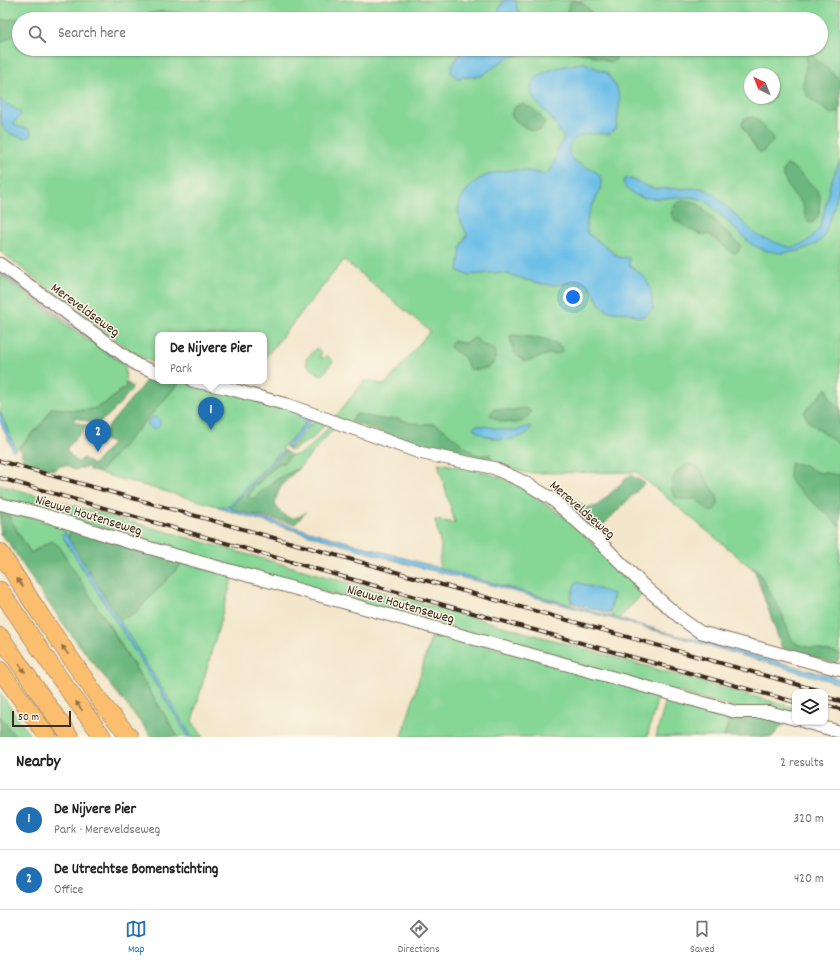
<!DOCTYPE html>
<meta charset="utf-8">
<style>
:root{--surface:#fff;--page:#f6f6f6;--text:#222;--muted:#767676;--line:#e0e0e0;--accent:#1f6fb2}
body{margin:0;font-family:Dekko,sans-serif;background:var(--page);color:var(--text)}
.controls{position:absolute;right:12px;bottom:12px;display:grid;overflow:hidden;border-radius:8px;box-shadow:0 1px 3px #0004}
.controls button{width:36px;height:36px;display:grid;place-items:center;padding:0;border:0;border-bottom:1px solid var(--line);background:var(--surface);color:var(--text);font:20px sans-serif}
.compass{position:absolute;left:744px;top:68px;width:36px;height:36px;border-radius:50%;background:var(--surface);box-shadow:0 1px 3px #0004;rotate:317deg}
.scale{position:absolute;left:12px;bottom:10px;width:59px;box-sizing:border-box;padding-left:4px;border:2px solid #3b2a1e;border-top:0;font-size:11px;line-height:14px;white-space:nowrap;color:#3b2a1e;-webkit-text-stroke:3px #fcf5e5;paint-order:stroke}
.you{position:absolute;left:573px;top:297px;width:14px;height:14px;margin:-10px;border:3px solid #fff;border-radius:50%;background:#1a73e8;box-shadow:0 0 0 6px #1a73e833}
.badge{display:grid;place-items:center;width:26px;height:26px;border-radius:50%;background:var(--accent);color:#fff;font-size:13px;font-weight:700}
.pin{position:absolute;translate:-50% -33px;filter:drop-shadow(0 1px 2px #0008)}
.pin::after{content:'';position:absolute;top:21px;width:14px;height:12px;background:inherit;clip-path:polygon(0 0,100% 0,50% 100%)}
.popup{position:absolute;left:155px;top:332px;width:112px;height:52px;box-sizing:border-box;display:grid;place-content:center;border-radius:8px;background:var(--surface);filter:drop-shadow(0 1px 3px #0005);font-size:13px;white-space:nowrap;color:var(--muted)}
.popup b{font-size:15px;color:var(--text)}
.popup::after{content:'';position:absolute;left:50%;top:100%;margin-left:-8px;border:8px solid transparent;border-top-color:var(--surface)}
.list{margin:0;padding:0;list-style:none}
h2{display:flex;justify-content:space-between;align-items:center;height:52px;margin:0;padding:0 16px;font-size:17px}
h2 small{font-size:13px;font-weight:400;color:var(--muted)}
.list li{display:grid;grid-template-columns:26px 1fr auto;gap:12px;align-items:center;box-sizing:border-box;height:60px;padding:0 16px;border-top:1px solid var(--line)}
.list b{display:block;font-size:15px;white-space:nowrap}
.list p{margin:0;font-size:13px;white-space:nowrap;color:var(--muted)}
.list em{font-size:13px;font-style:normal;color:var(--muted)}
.icon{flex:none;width:22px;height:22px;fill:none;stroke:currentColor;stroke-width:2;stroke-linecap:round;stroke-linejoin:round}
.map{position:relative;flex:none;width:840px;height:737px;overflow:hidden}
.search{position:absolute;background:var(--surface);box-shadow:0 1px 3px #0004;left:12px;right:12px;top:12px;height:44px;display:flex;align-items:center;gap:10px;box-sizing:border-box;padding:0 14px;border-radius:22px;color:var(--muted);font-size:15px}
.sheet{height:172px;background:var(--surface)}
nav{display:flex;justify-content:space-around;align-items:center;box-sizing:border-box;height:56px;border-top:1px solid var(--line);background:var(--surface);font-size:11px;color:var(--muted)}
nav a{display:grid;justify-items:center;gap:2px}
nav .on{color:var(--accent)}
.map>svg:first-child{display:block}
</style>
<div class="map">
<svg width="840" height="737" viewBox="0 0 840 737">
<rect width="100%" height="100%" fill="#fcf5e5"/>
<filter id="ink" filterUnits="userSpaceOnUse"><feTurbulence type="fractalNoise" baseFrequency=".025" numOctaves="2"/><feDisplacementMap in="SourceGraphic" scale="8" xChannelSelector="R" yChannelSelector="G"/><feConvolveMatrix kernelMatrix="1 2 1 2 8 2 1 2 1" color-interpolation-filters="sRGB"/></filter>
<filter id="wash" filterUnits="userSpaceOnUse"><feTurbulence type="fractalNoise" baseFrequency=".012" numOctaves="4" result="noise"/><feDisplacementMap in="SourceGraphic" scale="16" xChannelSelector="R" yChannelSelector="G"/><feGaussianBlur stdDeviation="0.9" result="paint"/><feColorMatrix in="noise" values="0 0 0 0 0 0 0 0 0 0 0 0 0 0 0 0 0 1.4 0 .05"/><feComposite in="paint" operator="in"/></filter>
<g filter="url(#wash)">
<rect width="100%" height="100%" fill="#f3e6cb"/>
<g fill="#86d696" stroke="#60805a" fill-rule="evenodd">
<path d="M0,0H840V641L839,643H840V654L789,645L760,575L636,472L526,473L468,454L351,422L335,417L365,380L385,385L430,331L344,260L264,359V335H158V365L137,355L97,327L0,251ZM19,19H821V49H19ZM750,74H774V98H750Z"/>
<path d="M0,275L71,328L125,365L126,386C119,392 111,400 104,404C88,414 68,409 51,408L43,422L16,450L0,415Z"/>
<polygon points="316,348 322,353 320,354 321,358 323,358 326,355 333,361 323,375 318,374 307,365 306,359"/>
<polygon points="169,381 180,381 278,404 325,424 313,438 291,451 286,447 287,446 289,448 293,446 314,422 308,420 228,509 99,473 179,383"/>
<path d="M329,425L335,427L299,468L275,480L254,498L251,499L248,497L252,489L279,463H284L291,455C304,458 318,438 327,429Z"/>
<polygon points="438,463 478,470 505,479 530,493 567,519 666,612 665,613 644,593 618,619 609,613 613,599 571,597 571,605 439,569 441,546 435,520 455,523"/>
<polygon points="0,485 795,708 795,716 744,710 642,683 0,499"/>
<polygon points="6,511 71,528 68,539 66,534 62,534 63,537 189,737 178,737 105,618 44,544 31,553 20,536"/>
<polygon points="181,562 233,576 192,721 203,737 192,737 118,620 132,615 137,611"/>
<polygon points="433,631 659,693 647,737 402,737"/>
<polygon points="0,693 31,737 15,737 0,716"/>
<polygon points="667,696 731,713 724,737 656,737"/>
</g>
<g fill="#6cb77f" stroke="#54704e">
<path d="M573,0C584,1 590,10 595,19H566L569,4Z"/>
<polygon points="163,11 228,18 229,19 121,19"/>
<polygon points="47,16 53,17 52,19 19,19 19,33 0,43 0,20"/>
<polygon points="566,49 615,49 616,60 610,62 588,54 571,51"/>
<polygon points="805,49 840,80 840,108 839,112 831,114 807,96 803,85 807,60"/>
<path d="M523,104C533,108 541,114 545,124L541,130C530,133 517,124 511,115C513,108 515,105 523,104Z"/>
<path d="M752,117L757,119L772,136L773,141L763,152H759C755,148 744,130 742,124L744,119Z"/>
<polygon points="787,165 794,168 816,189 820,196 819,215 814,222 809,223 805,215 803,205 789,189 783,176 783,170"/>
<path d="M685,200L697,203L741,246L739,251L735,253L731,252L710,235L700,234L689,229L675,220L671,214C673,205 677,202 685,200Z"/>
<path d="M514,335C530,338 551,336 563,349L562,352C557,355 552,353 546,355C538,357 532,361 523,361L514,353L510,336Z"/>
<path d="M475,338L484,345L494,348C494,351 496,356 495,359C494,369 477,371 469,369C467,365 467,359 463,356C458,352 453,352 450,346L453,341L464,343Z"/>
<path d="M150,376L158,378V381H169L179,383L99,473L89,470L90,468L85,467L74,470L66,465L60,466L54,470L24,461L19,448L43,422L51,408C68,409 88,414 104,404C111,400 119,392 126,387V383C130,384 132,385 132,389C124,398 106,423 94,423C88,422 82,419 75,418L73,421L87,426L67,448V451L77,462H79L83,458L93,465L113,443L99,438Z"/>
<path d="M827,388L831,399L840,408V445L809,422C807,418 805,417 804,412Z"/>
<path d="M525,408L531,412C529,415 525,420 522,422C513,425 495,421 490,415L494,409L512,410Z"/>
<polygon points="358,414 387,420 390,419 399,419 411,423 434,424 442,428 473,453 481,455 491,455 490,460 493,464 414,445 351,422 354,416"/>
<path d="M283,450L291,455L284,463H278L252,489L248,497L251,499L254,498L275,480L299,468C287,480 277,487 275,504C283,518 293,523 306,512L295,524L231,509L230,507L283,452Z"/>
<polygon points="790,463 805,465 811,469 817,472 840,475 840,528 832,519 792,484 789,478"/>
<path d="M690,464C702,467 701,472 707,481C713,491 725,500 713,511H709L696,499C692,499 685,500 680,499C668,496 671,480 677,472C680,467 684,466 690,464Z"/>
<polygon points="630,475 645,483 596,532 549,492 554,488 559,491 570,494 581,505 589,507 597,506"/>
<polygon points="0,509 6,511 20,536 31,553 52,541 59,546 178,737 152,737 76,641 39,590 9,543 0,534 0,532 2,533 0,528"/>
<polygon points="71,528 181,562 181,565 137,611 132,615 118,620 68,539"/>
<polygon points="753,566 758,571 781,611 792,640 799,645 840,654 840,657 836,664 782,648"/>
<polygon points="731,713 787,720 772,737 724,737"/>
<polygon points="0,716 15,737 0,737"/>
</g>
<g fill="#6dbfe8" stroke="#547483">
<path d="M504,0H516C516,13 520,14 530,19H494Z"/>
<polygon points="464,49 529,49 529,53 509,57 481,76 457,78 451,73 452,65"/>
<path d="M585,63L607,73L617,88L620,101L616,129L610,134C599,134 584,131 575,139C571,142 569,145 569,149C567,168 602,166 601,181C601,197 588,208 587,221C586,224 587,229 587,233L619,257L629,258V265C650,279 651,285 653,309C650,312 646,317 641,317C637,317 633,314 629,313C623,312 614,313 608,311C606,310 601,305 599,303C594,296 595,287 586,284C573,279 562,286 550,285C533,284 519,276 502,273C487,271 472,279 458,271L461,247L467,234C464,227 459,219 458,211C458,204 461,199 465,193C481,168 518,166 544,175C554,170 553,162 557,153C558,148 562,143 564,138C559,132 557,126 552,120C546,110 532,103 531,90C529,70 571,64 585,63Z"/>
<path d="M0,99C7,107 16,107 21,113L20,116L15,121L14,124L18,127L29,129L31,132L30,136L26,138C0,133 0,128 0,99Z"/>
<path d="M840,161V182L834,208L823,238L818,243L799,251L782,253L767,251L752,245L706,201C698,198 690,197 681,197C662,197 635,205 623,183L625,179L629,178L649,187L655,189L702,188L715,195L755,234L763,238L788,247H794L803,244L810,239L819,229L824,212L830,184Z"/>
<polygon points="0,271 124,364 0,273"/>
<polygon points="0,412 16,450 13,451 0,421"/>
<polygon points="299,415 309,420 310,424 289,448 286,445 306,423 306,422 298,417"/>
<circle cx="154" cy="423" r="6"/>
<path d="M477,425L506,430H517L530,426L531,427C523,446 485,441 473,428Z"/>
<polygon points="282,451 284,452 230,507 231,509 683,637 691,638 840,679 840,684 682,638 484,583 414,566 219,508 218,506 227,507 228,506"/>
<polygon points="64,532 192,737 189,737 63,537 62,534"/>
<polygon points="576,582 614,594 609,613 572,603 571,597"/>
</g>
</g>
<g filter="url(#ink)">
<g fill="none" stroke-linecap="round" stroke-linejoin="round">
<g stroke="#7b6c5b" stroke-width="14">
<g id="minor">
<polyline points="0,264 137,365 158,373"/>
<polyline points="193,381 227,388 288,405 421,453 494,468 524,482 552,499 599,541 645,587 683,620 700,632 840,670"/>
<polyline points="0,504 38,513 128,542 736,712 769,712 795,719"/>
<polyline points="805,722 840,732"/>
</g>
</g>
<g stroke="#7b6c5b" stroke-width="18">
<g id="highway">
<polyline points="0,552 40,614 103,705 130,737"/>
<polyline points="0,590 63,683 103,737"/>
<polyline points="0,636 70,737"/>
<polyline points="0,670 48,737"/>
</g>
</g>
<use href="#minor" stroke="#fff" stroke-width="12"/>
<use href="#highway" stroke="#fbbe6e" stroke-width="17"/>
<g stroke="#3b2a1e" stroke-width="4">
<g id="rail">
<polyline points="0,461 824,692"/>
<polyline points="0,478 368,584 795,702"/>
<polyline points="825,697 840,701"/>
<polyline points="825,705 840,709"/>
</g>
</g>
<use href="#rail" stroke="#fcf5e5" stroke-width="2.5" stroke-dasharray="8" stroke-linecap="butt"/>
</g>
<defs><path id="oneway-solid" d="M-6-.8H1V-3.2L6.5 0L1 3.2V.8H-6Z"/></defs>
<g fill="#916d42">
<use href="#oneway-solid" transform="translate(20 583) rotate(-123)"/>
<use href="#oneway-solid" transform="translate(65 650) rotate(-125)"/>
<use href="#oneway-solid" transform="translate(22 668) rotate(55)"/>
<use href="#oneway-solid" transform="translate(79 706) rotate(-126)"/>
</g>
</g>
<g text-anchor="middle" stroke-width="3" stroke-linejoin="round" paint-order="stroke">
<g font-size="14" fill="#3b2a1e" stroke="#fcf5e5">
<text transform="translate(86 309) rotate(36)" y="5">Mereveldseweg</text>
<text transform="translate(583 509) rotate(41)" y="5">Mereveldseweg</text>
<text transform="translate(89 514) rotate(17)" y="5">Nieuwe Houtenseweg</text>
<text transform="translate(401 603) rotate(16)" y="5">Nieuwe Houtenseweg</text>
</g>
</g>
</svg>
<div class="controls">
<button><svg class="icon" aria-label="layers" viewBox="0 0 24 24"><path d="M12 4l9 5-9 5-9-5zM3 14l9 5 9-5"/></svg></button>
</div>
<svg class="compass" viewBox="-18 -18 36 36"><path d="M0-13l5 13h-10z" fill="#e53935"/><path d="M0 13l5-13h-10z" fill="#767676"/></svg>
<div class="scale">50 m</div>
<div class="you"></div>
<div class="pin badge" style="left:211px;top:430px">1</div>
<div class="popup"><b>De Nijvere Pier</b>Park</div>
<div class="pin badge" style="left:98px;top:452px">2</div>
<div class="search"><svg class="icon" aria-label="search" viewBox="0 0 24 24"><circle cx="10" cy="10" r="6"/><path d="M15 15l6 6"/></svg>Search here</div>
</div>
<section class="sheet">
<h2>Nearby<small>2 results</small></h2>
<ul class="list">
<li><span class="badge">1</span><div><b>De Nijvere Pier</b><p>Park · Mereveldseweg</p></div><em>320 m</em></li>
<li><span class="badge">2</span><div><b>De Utrechtse Bomenstichting</b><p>Office</p></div><em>420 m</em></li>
</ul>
</section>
<nav>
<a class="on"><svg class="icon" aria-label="map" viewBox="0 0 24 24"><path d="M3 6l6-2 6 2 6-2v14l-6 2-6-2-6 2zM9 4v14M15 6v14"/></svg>Map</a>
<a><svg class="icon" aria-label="directions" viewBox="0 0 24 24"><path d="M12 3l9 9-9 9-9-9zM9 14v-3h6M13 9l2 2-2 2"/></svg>Directions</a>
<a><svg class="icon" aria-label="saved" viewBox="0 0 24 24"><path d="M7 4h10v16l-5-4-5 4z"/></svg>Saved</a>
</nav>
